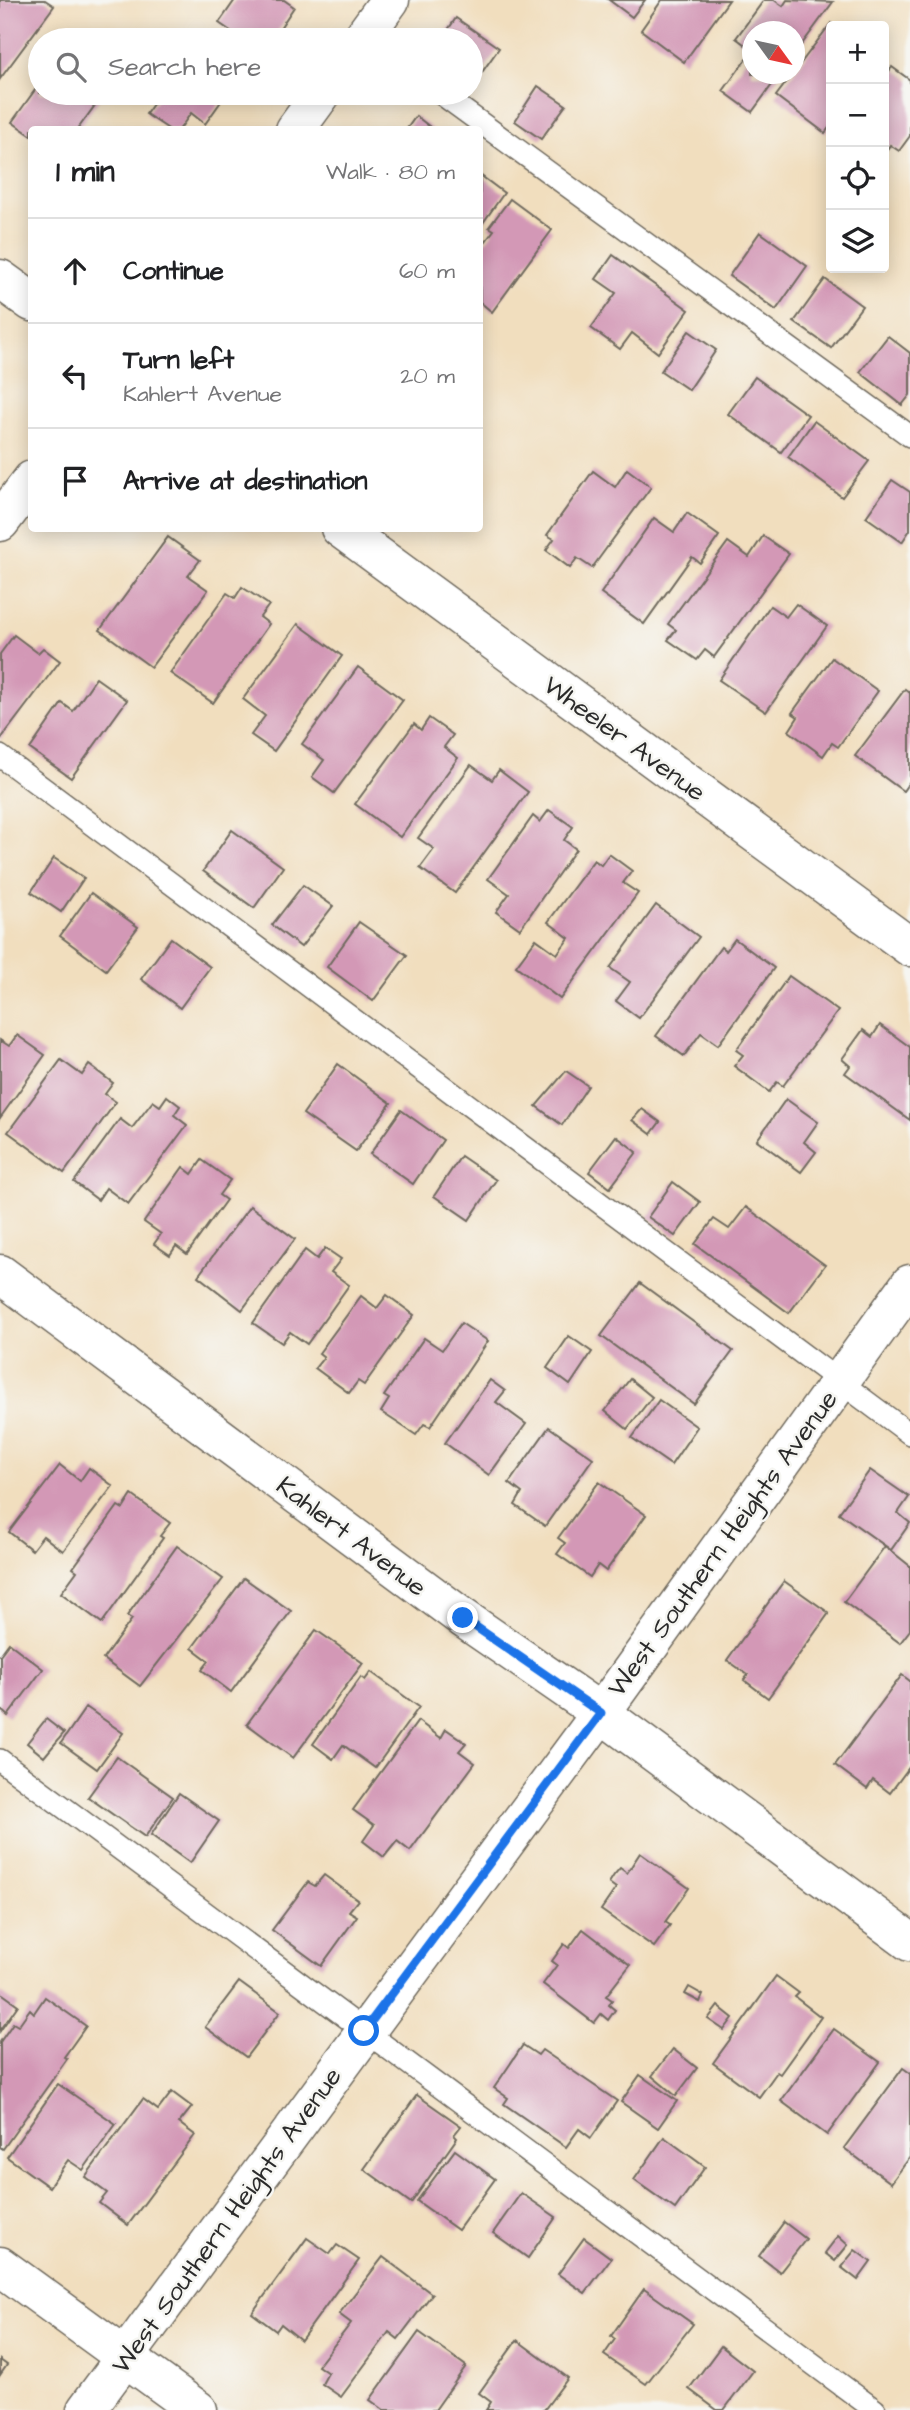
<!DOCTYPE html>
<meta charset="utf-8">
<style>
:root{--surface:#fff;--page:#f2f2f2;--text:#202124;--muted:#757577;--line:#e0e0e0}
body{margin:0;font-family:"Architects Daughter",sans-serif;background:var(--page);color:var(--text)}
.controls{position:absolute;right:21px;top:21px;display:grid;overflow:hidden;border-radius:7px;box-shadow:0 4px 18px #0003}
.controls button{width:63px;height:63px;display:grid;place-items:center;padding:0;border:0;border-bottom:2px solid var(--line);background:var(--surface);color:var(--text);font:35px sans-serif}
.compass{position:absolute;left:742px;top:21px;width:63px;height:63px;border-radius:50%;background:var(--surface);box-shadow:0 4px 18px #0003;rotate:123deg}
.stop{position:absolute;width:21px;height:21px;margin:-16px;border:5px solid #1a73e8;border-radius:50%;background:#fff}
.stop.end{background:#1a73e8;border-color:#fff;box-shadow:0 2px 7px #0008}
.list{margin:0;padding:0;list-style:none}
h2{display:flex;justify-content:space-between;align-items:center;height:91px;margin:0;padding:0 28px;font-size:30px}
h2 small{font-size:23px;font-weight:400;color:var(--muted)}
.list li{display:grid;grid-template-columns:46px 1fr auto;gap:21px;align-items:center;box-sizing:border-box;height:105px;padding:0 28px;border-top:2px solid var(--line)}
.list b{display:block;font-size:26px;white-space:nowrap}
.list p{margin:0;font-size:23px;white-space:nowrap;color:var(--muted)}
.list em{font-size:23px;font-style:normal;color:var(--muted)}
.icon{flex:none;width:38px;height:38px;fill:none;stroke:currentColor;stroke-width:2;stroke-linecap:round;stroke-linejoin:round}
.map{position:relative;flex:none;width:910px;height:2410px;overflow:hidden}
.search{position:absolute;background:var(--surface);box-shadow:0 4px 18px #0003;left:28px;top:28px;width:455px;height:77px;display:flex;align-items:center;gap:18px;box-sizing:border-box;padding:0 24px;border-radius:38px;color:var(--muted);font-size:26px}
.panel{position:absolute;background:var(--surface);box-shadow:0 4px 18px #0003;left:28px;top:126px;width:455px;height:406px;border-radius:7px}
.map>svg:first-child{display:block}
</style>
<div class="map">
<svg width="910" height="2410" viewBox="0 0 910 2410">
<rect width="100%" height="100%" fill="#f6f6f2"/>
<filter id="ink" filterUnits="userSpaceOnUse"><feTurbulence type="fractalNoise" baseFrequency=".0143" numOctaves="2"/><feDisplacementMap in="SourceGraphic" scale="14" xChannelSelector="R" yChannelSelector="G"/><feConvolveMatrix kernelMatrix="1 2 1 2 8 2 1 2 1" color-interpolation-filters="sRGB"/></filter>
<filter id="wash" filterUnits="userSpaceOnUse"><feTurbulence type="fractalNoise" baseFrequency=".00686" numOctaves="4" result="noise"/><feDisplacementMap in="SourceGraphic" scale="28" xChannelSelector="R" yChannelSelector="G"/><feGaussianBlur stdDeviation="1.57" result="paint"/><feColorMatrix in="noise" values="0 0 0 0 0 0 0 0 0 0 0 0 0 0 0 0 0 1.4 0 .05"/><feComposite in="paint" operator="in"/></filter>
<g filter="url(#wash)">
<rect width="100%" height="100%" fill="#f1debe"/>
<g id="blocks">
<g fill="#d398b6">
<polygon points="0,0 45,0 54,6 0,79"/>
<polygon points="235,0 284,0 294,7 272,40 244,40 219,23"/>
<polygon points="609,0 645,0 632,17"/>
<polygon points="662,0 729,0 684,62 641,30"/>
<polygon points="764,0 774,0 783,6 787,0 833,2 794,55 794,32 752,32 752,50 736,38"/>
<polygon points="456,18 499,48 473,85 471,40 441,40"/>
<polygon points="831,23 836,26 831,26 831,125 825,133 776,96"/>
<polygon points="202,32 214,40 197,40"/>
<polygon points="752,51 752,74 780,74 752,112 723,91"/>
<polygon points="892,67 910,80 910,136 899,151 890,145 884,154 884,78"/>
<polygon points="40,83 40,93 104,93 77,130 32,130 32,136 12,122"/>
<polygon points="538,86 566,105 541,139 515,121"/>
<polygon points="161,93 227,93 205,124 191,113 179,130 170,130 146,114"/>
<polygon points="416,116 434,130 406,130"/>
<polygon points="480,175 504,193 480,227"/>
<polygon points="510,199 552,230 492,312 480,302 480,249 494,230 489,227"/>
<polygon points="760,232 807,266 776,310 729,276"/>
<polygon points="613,255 689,310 658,353 632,333 620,349 591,328 616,293 596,279"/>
<polygon points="825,279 862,306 831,348 794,322"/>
<polygon points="689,331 716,350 689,390 661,371"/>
<polygon points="888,336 910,353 910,395 902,405 860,372"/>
<polygon points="755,377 808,415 781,452 728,414"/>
<polygon points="814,421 869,461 842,497 788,457"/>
<polygon points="627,469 651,487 592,568 577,558 570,568 546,550 554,539 547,535 593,471 615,487"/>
<polygon points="892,480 910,492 910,530 902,542 866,517"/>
<polygon points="687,513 719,536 700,563 692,557 644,624 601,593 654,518 674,532"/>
<polygon points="763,536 789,554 714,657 705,650 697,660 668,640 676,630 668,624 728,542 749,557"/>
<polygon points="168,537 200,560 188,576 208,590 151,667 100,630"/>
<polygon points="242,587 269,605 260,617 269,624 213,703 170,673 227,593 235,598"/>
<polygon points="796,604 827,626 766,712 719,680 770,606 786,617"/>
<polygon points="298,624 342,656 274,751 251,735 265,716 243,699"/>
<polygon points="14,635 38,653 43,648 60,661 0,740 0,654"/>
<polygon points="832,658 878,691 838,747 832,743 823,756 789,731 798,717 792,713"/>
<polygon points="358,667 403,700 334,793 312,777 324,760 302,744"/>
<polygon points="96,678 127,700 71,778 30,749 62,703 73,711"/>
<polygon points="905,689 910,693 910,781 903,791 855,756"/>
<polygon points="429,718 453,735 444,747 458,758 400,837 355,804 414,724 421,730"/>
<polygon points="471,765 492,780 499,770 528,792 455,893 420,868 434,849 418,838"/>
<polygon points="549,810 573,827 564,840 576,849 520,929 496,912 509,894 488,879 533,816 540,822"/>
<polygon points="232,830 283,867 254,908 203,871"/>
<polygon points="609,854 632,871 623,883 638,893 560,999 516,966 536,939 557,954 569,938 548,922 594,860 601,865"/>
<polygon points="54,858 84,878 61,912 31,892"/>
<polygon points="303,885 333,906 301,947 272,925"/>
<polygon points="91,893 138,927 106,970 60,936"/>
<polygon points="656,905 699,937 639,1018 616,1001 630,982 610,968"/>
<polygon points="359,922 407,955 373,1001 327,967"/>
<polygon points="171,938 210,967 180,1008 141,979"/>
<polygon points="735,939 774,968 718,1045 701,1033 684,1056 656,1036 721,947 726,951"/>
<polygon points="789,976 838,1011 783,1086 777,1082 769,1092 734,1066 743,1055 736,1050"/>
<polygon points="880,1025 910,1047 910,1120 845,1073 850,1066 842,1059 863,1030 872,1037"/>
<polygon points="17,1035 45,1055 0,1118 0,1040 9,1046"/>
<polygon points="61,1060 82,1075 89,1065 113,1083 105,1094 116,1102 64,1173 8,1132"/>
<polygon points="338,1064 391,1103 356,1151 303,1114"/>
<polygon points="566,1071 588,1086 562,1125 536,1106"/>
<polygon points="167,1096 180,1106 174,1115 187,1125 128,1204 106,1188 98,1200 74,1182 120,1119 132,1128 153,1101 160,1106"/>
<polygon points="786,1099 818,1122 804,1142 816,1152 801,1172 757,1140"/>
<polygon points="642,1109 660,1122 651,1134 632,1120"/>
<polygon points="401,1110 443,1140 413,1184 370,1154"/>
<polygon points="616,1136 637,1152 610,1188 589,1172"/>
<polygon points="461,1156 496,1180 469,1220 434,1196"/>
<polygon points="202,1160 230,1180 219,1195 226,1200 187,1254 176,1246 170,1255 154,1244 161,1234 144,1222 183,1167 192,1174"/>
<polygon points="673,1182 700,1202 675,1236 648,1217"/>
<polygon points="250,1206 295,1239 242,1310 198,1276"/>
<polygon points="746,1207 825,1265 789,1313 695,1244 714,1219 729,1229"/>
<polygon points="325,1248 341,1259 331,1272 349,1285 307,1344 290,1332 282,1343 253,1323 305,1250 317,1259"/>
<polygon points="640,1283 733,1351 694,1404 601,1336"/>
<polygon points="387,1295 414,1315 364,1385 358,1381 349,1393 315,1368 324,1357 319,1353 361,1296 377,1308"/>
<polygon points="461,1323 488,1341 430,1427 424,1424 416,1435 381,1412 389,1399 384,1396 424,1338 442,1350"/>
<polygon points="569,1336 592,1352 570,1385 547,1368"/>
<polygon points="630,1379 652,1397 627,1429 605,1411"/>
<polygon points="490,1380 505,1391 496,1402 526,1424 489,1475 445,1443"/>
<polygon points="659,1400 697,1427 671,1465 632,1438"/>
<polygon points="549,1427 593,1458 545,1526 515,1505 522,1493 509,1483"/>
<polygon points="60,1465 80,1481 89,1468 113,1486 63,1551 43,1536 32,1550 9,1532"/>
<polygon points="870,1470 909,1497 898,1513 910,1523 891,1550 839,1513"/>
<polygon points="599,1482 646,1515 606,1571 598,1565 590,1577 557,1554 565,1543 558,1538"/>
<polygon points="132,1495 170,1523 160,1536 163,1538 102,1623 61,1593 77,1571 73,1568 118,1506 123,1509"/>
<polygon points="177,1546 223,1579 140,1686 103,1659 132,1619 127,1616"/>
<polygon points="885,1546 910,1566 910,1630 900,1643 844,1602"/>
<polygon points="244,1578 291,1611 231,1692 202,1670 209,1661 192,1648"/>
<polygon points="784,1581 829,1613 768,1698 744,1680 748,1675 727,1660"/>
<polygon points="316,1630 363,1663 293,1758 247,1724"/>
<polygon points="9,1643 43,1669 8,1716 0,1709 0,1655"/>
<polygon points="371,1672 419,1707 375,1768 343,1745 333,1759 313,1744 361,1677 365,1680"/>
<polygon points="902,1675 910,1681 910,1766 890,1793 873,1780 867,1789 835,1765"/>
<polygon points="86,1707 123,1733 97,1769 61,1743"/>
<polygon points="46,1719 64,1733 44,1757 27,1743"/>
<polygon points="418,1721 441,1738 446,1729 466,1743 459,1751 475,1763 410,1851 397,1841 384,1857 363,1841 374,1825 353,1810"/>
<polygon points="117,1757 173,1797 145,1837 88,1797"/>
<polygon points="179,1793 219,1821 190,1863 151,1835"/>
<polygon points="640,1853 689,1888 665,1922 670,1925 654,1947 601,1910 616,1888 609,1883 614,1875 620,1868 627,1873"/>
<polygon points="324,1875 358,1900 349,1911 357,1916 321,1966 272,1930 308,1882 315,1886"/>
<polygon points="583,1929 630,1965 606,1996 612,2000 609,2005 615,2010 608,2020 601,2014 594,2023 543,1984 557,1965 552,1961 564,1944 569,1948"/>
<polygon points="776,1976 799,1993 795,1997 821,2017 780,2074 777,2072 759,2097 713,2063"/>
<polygon points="239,1982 280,2012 246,2057 205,2027"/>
<polygon points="689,1987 703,1995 700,2002 685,1994"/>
<polygon points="0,1992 18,2005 0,2031"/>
<polygon points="45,1997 86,2026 64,2057 67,2059 3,2149 0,2147 0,2042 13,2023 18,2026 30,2009 34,2013"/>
<polygon points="718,2006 733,2018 724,2030 708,2019"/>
<polygon points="834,2029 880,2062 827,2135 781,2101"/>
<polygon points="523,2045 538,2055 542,2050 617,2101 591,2138 579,2129 566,2147 504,2104 508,2098 494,2088"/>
<polygon points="673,2049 697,2068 676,2096 652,2076"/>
<polygon points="903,2068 910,2073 910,2157 891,2183 844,2148"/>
<polygon points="640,2075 677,2101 658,2128 621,2102"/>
<polygon points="58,2084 116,2124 83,2170 68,2160 49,2187 7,2157"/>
<polygon points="172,2092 192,2107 179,2123 195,2135 128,2225 99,2203 107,2193 85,2177 143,2099 158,2110"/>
<polygon points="417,2095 461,2126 454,2135 457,2138 411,2203 364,2169"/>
<polygon points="664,2137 705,2167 675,2209 634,2180"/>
<polygon points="455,2150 495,2179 458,2230 417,2201"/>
<polygon points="521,2193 556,2217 528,2258 493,2233"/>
<polygon points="784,2222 806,2239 780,2272 759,2256"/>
<polygon points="838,2236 848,2245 835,2261 825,2253"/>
<polygon points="307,2238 330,2254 337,2245 359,2260 301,2340 281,2324 276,2331 252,2313"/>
<polygon points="584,2238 611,2258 585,2293 558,2274"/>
<polygon points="855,2250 871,2262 858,2280 841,2267"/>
<polygon points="383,2257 432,2294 398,2339 389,2332 341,2397 322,2384 328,2373 318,2366 351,2323 339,2314"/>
<polygon points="644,2289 693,2324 646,2384 604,2355 615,2339 611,2336"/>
<polygon points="419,2332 466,2366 435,2410 384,2410 370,2400"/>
<polygon points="517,2340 568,2378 544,2410 486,2410 491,2402 479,2393"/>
<polygon points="721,2346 753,2371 724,2410 717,2410 689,2389"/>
<polygon points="0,2360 7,2365 0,2375"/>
</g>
</g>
</g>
<g filter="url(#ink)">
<use href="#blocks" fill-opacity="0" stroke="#706a5e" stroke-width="2"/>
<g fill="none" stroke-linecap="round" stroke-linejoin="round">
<g stroke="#706a5e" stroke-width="24">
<g id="service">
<polyline points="440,93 910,436"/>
<polyline points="0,756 910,1434"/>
<polyline points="0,1760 875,2410"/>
</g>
</g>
<g stroke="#706a5e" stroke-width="41">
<g id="minor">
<polyline points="361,40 390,0"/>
<polyline points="295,130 322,93"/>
<polyline points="0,279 32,302"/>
<polyline points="0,522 32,480"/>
<polyline points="340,528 910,947"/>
<polyline points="0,1274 463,1618 601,1713 910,1942"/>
<polyline points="0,2266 198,2410"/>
<polyline points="86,2410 601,1713 910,1284"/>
</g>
</g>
<use href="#service" stroke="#fff" stroke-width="21"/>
<use href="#minor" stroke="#fff" stroke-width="38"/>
</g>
</g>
<g fill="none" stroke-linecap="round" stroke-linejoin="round" filter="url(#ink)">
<polyline stroke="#1a73e8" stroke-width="9" points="364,2031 601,1713 463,1618"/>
</g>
<g text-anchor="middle" stroke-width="5" stroke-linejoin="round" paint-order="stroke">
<g font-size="26" fill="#2b2b2b" stroke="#f6f6f2">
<text transform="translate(625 738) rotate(36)" y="9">Wheeler Avenue</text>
<text transform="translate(352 1536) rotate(37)" y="9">Kahlert Avenue</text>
<text transform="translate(722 1543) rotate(-54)" y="9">West Southern Heights Avenue</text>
<text transform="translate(226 2220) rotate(-54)" y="9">West Southern Heights Avenue</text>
</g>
</g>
</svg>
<div class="controls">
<button>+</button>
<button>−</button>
<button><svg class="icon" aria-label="locate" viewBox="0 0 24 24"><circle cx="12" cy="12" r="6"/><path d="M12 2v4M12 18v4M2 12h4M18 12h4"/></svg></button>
<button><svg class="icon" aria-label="layers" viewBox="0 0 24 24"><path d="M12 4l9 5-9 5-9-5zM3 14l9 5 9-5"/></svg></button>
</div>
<svg class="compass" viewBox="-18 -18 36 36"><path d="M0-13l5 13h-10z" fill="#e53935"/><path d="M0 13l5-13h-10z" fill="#757577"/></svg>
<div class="stop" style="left:364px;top:2031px"></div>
<div class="stop end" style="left:463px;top:1618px"></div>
<div class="search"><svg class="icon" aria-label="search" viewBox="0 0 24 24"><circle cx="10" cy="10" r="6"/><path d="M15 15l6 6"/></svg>Search here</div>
<section class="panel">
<h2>1 min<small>Walk · 80 m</small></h2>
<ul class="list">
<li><svg class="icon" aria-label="ahead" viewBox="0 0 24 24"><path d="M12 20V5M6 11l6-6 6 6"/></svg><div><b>Continue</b></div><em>60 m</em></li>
<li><svg class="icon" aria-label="left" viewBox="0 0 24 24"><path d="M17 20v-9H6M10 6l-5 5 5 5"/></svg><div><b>Turn left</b><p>Kahlert Avenue</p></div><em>20 m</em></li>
<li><svg class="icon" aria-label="arrive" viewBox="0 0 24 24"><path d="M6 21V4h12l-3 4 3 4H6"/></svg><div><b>Arrive at destination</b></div></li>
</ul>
</section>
</div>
